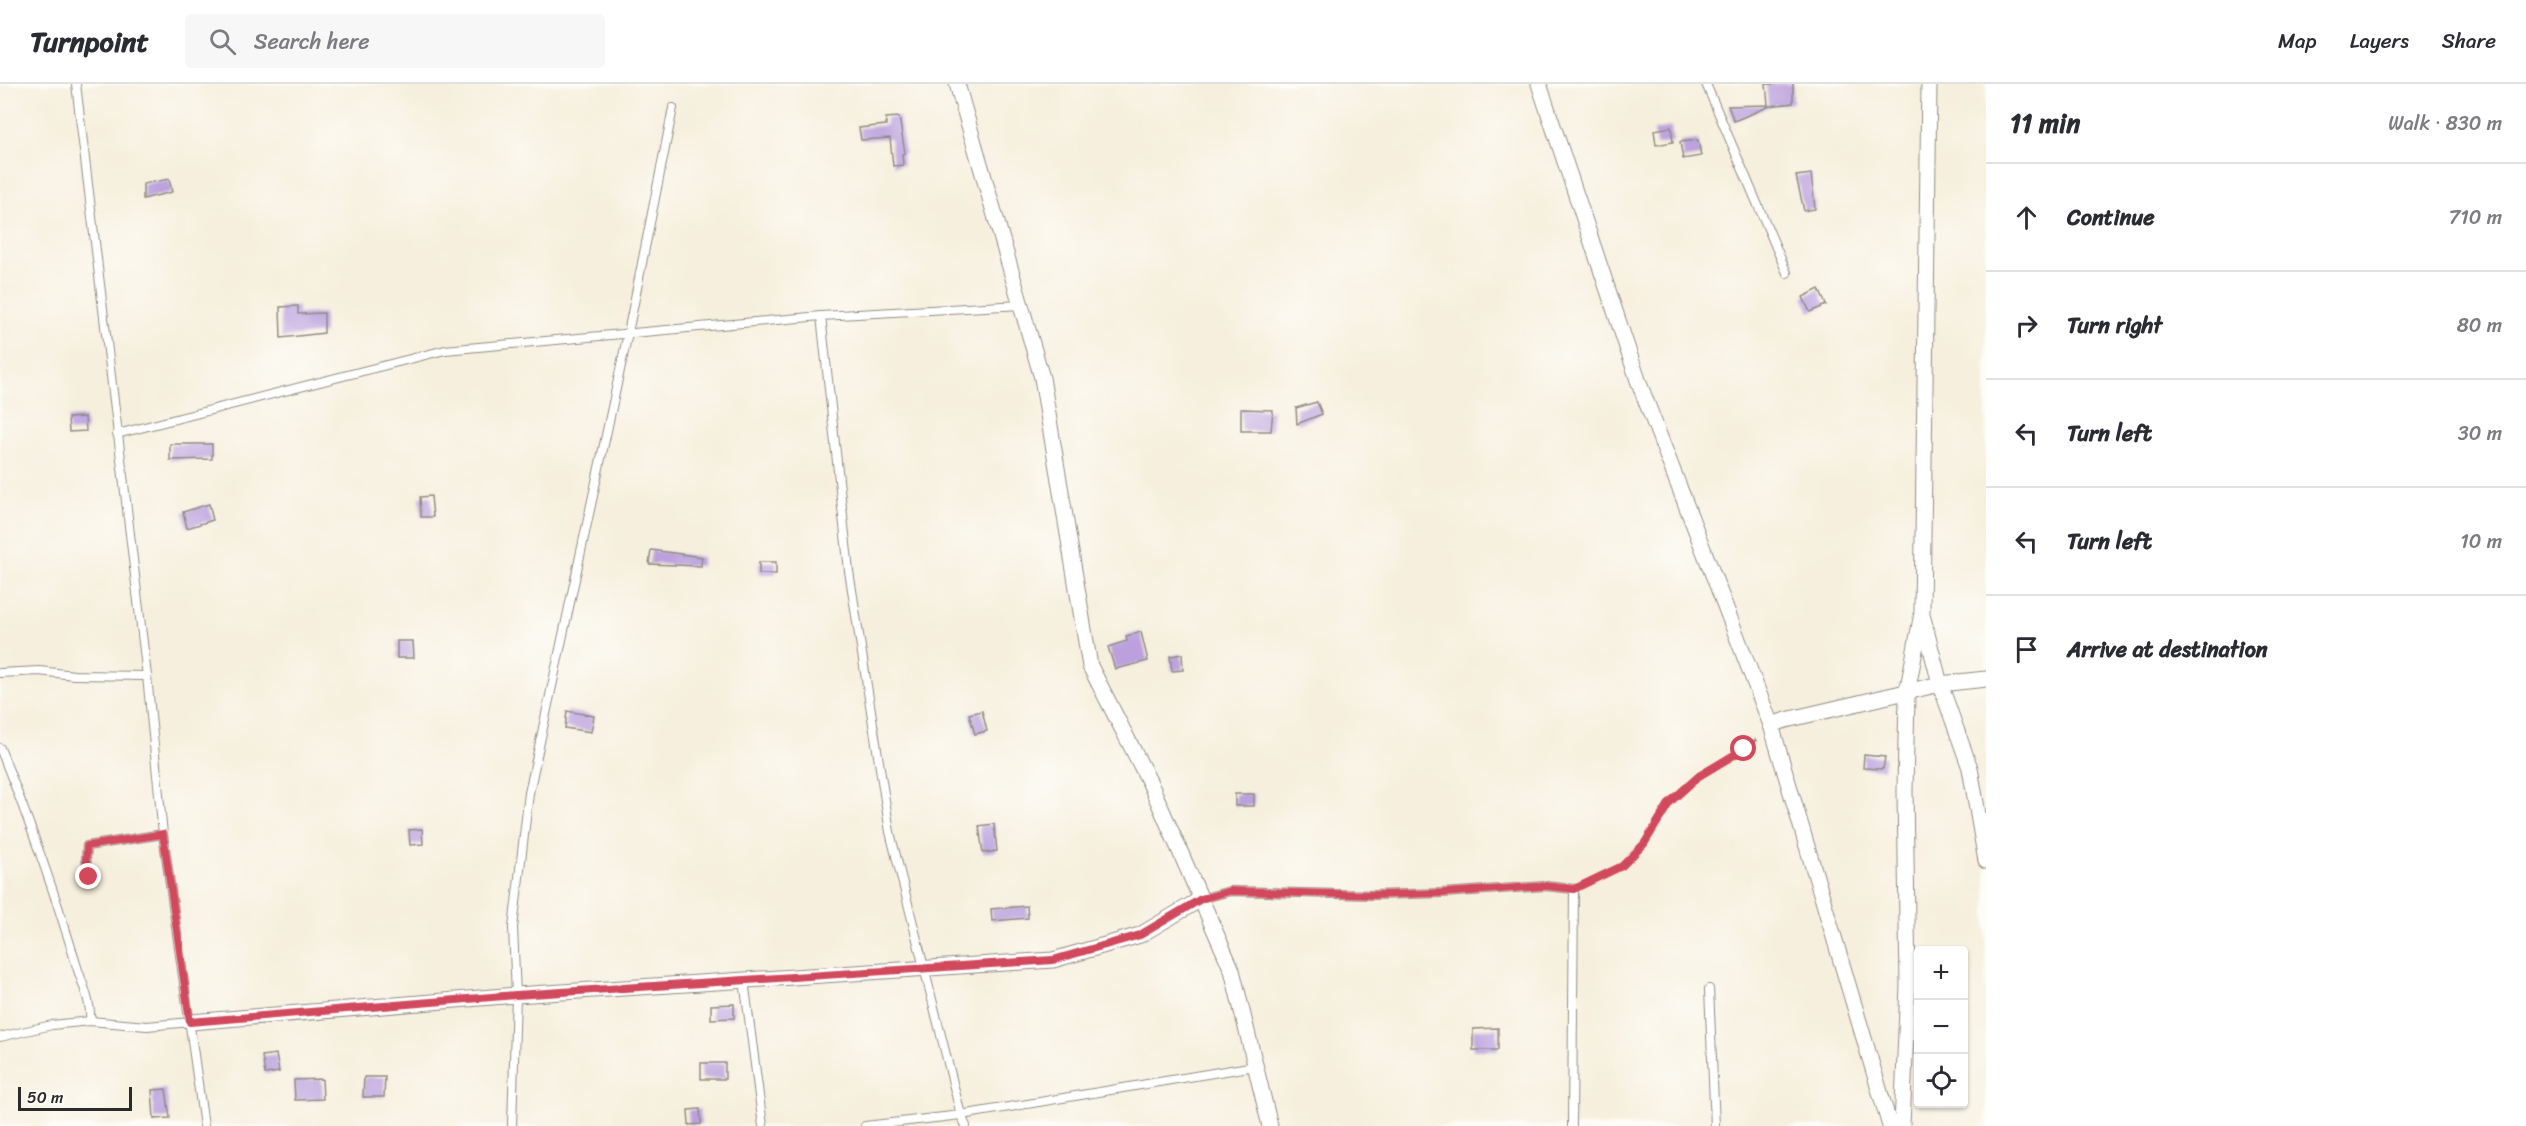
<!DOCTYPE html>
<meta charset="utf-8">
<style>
:root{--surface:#fff;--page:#f7f7f7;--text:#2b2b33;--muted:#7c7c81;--line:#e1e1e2}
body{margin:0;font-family:Sriracha,sans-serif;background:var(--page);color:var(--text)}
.controls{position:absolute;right:18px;bottom:18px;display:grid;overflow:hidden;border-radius:6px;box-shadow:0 2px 4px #0004}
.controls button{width:54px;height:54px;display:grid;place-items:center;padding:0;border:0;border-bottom:2px solid var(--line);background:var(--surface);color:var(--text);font:30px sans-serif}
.scale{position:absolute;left:18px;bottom:15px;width:114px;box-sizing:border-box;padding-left:6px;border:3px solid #2b2b2b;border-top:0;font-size:16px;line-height:21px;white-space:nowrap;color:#2b2b2b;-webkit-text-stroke:4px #fdfcf7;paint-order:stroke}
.stop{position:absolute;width:18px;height:18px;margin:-14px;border:4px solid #d1495b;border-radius:50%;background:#fff}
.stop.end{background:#d1495b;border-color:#fff;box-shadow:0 2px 6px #0008}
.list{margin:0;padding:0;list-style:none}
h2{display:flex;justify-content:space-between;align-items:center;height:78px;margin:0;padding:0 24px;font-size:26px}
h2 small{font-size:20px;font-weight:400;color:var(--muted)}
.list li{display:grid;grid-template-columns:39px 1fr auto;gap:18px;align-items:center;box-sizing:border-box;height:108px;padding:0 24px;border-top:2px solid var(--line)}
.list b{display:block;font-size:22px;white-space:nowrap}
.list em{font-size:20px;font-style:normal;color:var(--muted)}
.icon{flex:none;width:33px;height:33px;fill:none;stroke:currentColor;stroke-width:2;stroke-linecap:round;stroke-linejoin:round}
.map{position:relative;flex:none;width:1986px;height:1042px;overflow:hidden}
header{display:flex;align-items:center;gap:36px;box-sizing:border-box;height:84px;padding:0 30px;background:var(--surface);border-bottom:2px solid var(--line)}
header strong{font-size:28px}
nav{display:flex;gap:33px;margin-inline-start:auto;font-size:21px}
.search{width:420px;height:54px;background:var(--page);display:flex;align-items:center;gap:15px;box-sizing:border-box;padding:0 21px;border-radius:6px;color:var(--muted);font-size:22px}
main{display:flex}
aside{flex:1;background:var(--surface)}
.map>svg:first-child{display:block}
</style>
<header>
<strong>Turnpoint</strong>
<div class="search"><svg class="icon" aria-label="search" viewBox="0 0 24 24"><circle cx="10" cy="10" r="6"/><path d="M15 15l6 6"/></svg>Search here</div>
<nav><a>Map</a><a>Layers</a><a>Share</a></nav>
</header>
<main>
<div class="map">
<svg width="1986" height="1042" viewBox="0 0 1986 1042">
<rect width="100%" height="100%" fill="#fdfcf7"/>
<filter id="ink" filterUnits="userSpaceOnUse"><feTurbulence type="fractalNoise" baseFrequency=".0167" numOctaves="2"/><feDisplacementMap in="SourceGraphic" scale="12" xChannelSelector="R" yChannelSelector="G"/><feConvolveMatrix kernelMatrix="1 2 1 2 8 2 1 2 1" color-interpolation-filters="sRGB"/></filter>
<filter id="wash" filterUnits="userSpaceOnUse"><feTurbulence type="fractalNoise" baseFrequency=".008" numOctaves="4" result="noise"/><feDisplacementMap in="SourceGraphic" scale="24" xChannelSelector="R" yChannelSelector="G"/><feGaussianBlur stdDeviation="1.35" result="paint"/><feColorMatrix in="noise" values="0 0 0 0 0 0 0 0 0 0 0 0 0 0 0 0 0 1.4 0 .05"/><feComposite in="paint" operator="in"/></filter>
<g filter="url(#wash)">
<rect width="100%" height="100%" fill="#f6efdd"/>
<g id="blocks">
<g fill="#bca0de">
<polygon points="1766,0 1793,0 1793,19 1770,22 1734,37 1728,22 1768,21"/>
<polygon points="899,33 905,69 902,70 903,81 893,82 890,54 861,56 859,44 886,41 886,34"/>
<polygon points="1671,43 1673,58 1656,61 1654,46"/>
<polygon points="1698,56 1701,72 1683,75 1680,58"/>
<polygon points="1811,90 1815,125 1804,127 1796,92"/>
<polygon points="169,95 172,108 143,115 143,100"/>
<polygon points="1819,205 1826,221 1810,228 1803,213"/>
<polygon points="298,222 298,230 324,229 324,249 281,254 280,223"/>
<polygon points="1317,318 1322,330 1297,340 1296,324"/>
<polygon points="1241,325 1273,326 1271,347 1241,347"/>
<polygon points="85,333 86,347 69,348 68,334"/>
<polygon points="170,360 212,360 212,375 170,376"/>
<polygon points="431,412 433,433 421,433 420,413"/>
<polygon points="209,420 213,436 187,444 183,428"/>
<polygon points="651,466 702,473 701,482 649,480"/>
<rect x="759" y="478" width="17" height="12"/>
<polygon points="1141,548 1148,577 1115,585 1108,563 1127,557 1126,552"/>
<polygon points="397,557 413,557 414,574 397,574"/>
<polygon points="1182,570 1183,586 1172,587 1170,572"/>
<polygon points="567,627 594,632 591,648 565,644"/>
<polygon points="982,627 987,647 975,650 969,630"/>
<polygon points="1864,671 1885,673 1883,685 1863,684"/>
<rect x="1235" y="710" width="19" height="12"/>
<polygon points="994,740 997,767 983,769 979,742"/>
<polygon points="422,745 423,760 410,761 409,746"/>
<polygon points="1027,822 1028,834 992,837 991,825"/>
<polygon points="734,920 734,934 711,935 711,921"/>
<polygon points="1498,944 1498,966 1473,966 1473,945"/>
<polygon points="276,970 279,988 265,990 262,972"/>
<rect x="701" y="979" width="24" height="16"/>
<polygon points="364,993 385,993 384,1013 363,1013"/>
<polygon points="322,995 323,1015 295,1016 294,996"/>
<polygon points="166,1005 170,1034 154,1035 152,1006"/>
<polygon points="700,1025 701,1040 689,1041 688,1026"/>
</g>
</g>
</g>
<g filter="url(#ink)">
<use href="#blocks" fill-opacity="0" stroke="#908d84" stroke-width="1.5"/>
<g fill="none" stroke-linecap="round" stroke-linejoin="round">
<g stroke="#908d84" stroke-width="10">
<g id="lane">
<polyline points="76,0 147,592 163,750 204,1042"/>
<polyline points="1706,0 1787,189"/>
<polyline points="821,232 849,487 890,748 961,1031 966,1042"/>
<polyline points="117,350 445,266 821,232 1021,221"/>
<polyline points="0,589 39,587 74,591 147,592"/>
<path d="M0,664C29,736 55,809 77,883C82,899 92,920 90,937"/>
<polyline points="89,793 86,775 87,762 163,750"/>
<polyline points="1201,815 1230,807 1374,811 1443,809 1545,802 1574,805 1572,1042"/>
<polyline points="744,896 763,1042"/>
<polyline points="1709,905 1715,1042"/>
<polyline points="0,953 52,941 90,937 147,942 191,938"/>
<polyline points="512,1042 516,911 513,844 529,709 628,249 673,24"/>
<polyline points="865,1042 961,1031 1255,982"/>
</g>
</g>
<g stroke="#908d84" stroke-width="17">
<g id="street">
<polyline points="957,0 1042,294 1090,582 1150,699 1232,886 1270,1042"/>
<polyline points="1539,0 1639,299 1771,641 1890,1042"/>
<polyline points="1923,534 1940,600 1970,684 1986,777"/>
<polyline points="1771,641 1786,636 1940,600 1986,595"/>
<polyline points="191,938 516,911 1053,876 1140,851 1201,815"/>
<polyline points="1902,1042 1908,902 1905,707 1907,609 1922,529 1929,0"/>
</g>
</g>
<polyline stroke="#908d84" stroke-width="3" stroke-dasharray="4.5 4.5" stroke-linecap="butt" points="1584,800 1622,782 1644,760 1670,718 1699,692 1745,665 1759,653"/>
<use href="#lane" stroke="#fff" stroke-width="8"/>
<use href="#street" stroke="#fff" stroke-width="15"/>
</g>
</g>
<g fill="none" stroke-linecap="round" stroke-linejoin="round" filter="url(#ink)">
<polyline stroke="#d1495b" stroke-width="8" points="89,793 86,775 87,762 163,750 190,938 516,911 1053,876 1140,851 1201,815 1230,807 1374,811 1443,809 1545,802 1574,805 1622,782 1644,760 1670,718 1699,692 1744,665"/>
</g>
</svg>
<div class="controls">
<button>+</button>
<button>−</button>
<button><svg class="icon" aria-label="locate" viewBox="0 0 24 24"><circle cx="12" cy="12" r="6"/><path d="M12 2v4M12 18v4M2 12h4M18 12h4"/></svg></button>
</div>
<div class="scale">50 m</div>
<div class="stop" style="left:1744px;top:665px"></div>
<div class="stop end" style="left:89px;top:793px"></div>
</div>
<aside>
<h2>11 min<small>Walk · 830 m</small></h2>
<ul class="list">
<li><svg class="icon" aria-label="ahead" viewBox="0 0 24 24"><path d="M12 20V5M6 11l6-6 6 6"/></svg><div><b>Continue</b></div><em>710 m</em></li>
<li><svg class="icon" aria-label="right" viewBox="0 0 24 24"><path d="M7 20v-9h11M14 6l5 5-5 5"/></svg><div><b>Turn right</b></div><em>80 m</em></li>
<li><svg class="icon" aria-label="left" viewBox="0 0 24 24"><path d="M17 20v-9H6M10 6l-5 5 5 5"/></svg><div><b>Turn left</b></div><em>30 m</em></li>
<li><svg class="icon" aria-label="left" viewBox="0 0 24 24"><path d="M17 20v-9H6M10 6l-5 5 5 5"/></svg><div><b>Turn left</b></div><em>10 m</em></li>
<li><svg class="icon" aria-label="arrive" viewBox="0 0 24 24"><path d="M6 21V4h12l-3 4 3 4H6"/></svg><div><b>Arrive at destination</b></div></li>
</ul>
</aside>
</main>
